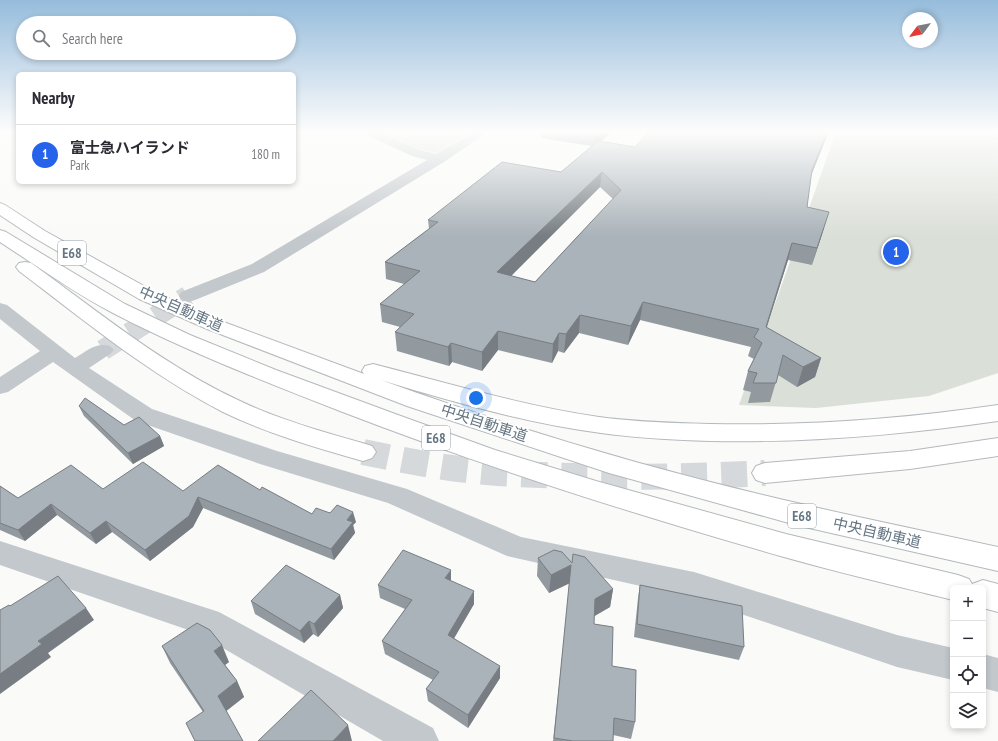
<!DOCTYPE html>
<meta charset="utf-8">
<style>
:root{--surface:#fff;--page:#f2f2f3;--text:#2b2b33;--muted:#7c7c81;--line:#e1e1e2;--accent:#2563eb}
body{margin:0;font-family:"PT Sans Narrow","Noto Sans JP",sans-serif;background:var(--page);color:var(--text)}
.controls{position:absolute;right:12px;bottom:12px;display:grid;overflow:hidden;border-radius:6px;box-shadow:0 2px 6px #0003}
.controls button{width:36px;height:36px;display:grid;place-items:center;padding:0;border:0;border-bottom:1px solid var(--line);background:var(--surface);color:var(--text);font:20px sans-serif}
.compass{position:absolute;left:902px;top:12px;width:36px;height:36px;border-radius:50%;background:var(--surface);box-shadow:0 2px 6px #0003;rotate:238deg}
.you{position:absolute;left:476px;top:398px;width:14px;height:14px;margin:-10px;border:3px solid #fff;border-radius:50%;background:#1a73e8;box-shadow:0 0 0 6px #1a73e833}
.badge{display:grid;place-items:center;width:26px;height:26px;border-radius:50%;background:var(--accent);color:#fff;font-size:13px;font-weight:700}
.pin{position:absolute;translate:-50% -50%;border:2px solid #fff;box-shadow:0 1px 4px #0006}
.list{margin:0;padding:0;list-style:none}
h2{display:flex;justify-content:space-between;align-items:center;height:52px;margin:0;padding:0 16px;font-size:17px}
h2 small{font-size:13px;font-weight:400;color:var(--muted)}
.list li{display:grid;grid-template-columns:26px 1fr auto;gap:12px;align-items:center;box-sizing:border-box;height:60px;padding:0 16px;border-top:1px solid var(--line)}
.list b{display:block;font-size:15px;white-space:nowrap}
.list p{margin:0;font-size:13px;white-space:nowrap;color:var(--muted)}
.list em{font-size:13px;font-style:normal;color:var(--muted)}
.icon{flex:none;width:22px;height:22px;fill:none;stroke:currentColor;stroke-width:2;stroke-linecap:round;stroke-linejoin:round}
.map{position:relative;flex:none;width:998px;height:741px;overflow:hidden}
.search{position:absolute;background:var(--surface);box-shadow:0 2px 6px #0003;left:16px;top:16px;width:280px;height:44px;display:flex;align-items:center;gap:10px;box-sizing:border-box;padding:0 14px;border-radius:22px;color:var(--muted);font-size:15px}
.panel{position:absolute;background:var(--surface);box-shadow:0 2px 6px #0003;left:16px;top:72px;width:280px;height:112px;border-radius:6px}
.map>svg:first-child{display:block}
</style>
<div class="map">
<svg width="998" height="741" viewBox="0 0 998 741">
<rect width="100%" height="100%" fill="#fafaf8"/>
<g fill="#dadfd7">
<polygon points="379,132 472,132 436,153 416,148"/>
<polygon points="836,132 998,132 998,373 929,396 816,408 739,405"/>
</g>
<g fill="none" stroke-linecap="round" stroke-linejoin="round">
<polyline stroke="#d5d9db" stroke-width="21" stroke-dasharray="21 10" stroke-linecap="butt" points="103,350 188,296"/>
<path stroke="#d5d9db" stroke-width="26" stroke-dasharray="26 14" stroke-linecap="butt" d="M363,452C407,461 452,470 498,473C587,478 676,478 765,473"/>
<g stroke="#b4b9bd" stroke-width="2">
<g id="highway">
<path d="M0,203L5,205L45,231L153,291L221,321L364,374L362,371L365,366L373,364C448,383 522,406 599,417C636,422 673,423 710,424C807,426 902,419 998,405V421C902,435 807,443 710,441C674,440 637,438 601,433C526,423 453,402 381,380C516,429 657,471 797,503C864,519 931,532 998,547V571L796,525L609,473L407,406L207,329L139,299L33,237L0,215Z"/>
<path d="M0,230L6,232L125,304L190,335L276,370L398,415L495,450L596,481L786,534L958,575L969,579L972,584L983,580L998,584V612L983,608V588H953V600C897,586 840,573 784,557C633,514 485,467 340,411C263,381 186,351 113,313C74,293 37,266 0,242Z"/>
<path d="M25,262L31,263C99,312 164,366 240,401C282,421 328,433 372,446L376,452L372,458L363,461C317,448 266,433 223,412C149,374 85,321 19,271L16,267L19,263Z"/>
<polygon points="998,438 998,456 910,469 765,483 756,480 752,473 756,466 765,463 910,451"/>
</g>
</g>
<g fill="#c3c8cc" fill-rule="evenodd">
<polygon points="362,132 378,132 420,150 436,154 474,132 488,132 444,162 264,272 195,300 188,302 181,300 179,296 181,292 252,264 427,160 412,156 364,134"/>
<path d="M0,303L7,305L75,358C87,351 96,342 110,346L114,350L110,354L89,368L152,409L277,451L407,489L521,537L694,572L897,635L953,648V680L897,667L694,598L507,556L388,503L260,464L136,421L53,362L8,392L0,394V377L40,351L0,319Z"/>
<polygon points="0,541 219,612 433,728 439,741 383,741 197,633 0,565"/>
<polygon points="983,654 998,658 998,692 983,688"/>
</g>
<use href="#highway" fill="#fff" fill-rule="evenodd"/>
</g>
<g fill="#929a9f" fill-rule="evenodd">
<path d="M541,132H612L601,141L635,147L827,136L811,176L807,207L824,228L812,265L788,260L766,328L821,358L815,377L797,387L778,375L770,402L748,403L751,392L743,390L748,371L754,359L748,356L751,347L640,320L628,345L579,333L564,353L558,351L552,363L498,350L482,371L452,362L449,366L397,351L395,332L400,327L382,322L380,304L404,284L386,279L385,262L429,229L428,220L561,172L592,146L541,138ZM600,187L613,199L535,282L511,276Z"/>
<polygon points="79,406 124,425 160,436 164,446 133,464 84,416"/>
<polygon points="0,486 18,498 103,489 183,491 260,490 312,514 356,522 353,525 355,533 334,560 203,508 193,527 150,561 112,532 96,544 57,515 25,541 0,530"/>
<polygon points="538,558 572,563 613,589 610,607 594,616 594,624 635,722 631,739 613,735 613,741 553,741 570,583 549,593 537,576"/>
<polygon points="451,581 474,604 454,638 500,678 468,728 428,701 426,689 433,680 385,654 382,641 405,609 380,598 378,585"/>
<polygon points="640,585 744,647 739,660 634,637 638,598"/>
<polygon points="340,595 343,608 318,637 313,634 304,643 255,614 251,601"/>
<polygon points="162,646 229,662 225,665 237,681 244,697 226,711 203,712 170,663"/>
</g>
<g fill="#777d82">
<polygon points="597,132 612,132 595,146 596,133"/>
<polygon points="827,132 828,132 827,136 807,185 812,170"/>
<polygon points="602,172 600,187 497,290 497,272"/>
<polygon points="829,212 824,228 812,265 817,248"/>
<polygon points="792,243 788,260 761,346 766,327"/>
<polygon points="643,302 640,320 628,345 631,326"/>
<polygon points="580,315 579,333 564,353 566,334"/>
<polygon points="498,331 498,350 482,371 482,352"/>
<polygon points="559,333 558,351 552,363 553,344"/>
<polygon points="451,343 452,362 449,366 448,347"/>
<polygon points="821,358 815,377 797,387 803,367"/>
<polygon points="160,436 164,446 133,464 128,453"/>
<polygon points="198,497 203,508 193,527 150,561 145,550"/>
<polygon points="51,504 57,515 25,541 18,530"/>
<polygon points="353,512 356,522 353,525 355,533 334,560 331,549 347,520"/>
<polygon points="106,521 112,532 96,544 90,533"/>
<polygon points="571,565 570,583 549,593 551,575"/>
<polygon points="451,570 451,583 445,578"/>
<polygon points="613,589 610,607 593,617 595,599"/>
<polygon points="474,591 474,604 449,647 448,635"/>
<polygon points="340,595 343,608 318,637 314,624"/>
<polygon points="86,608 94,620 48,653 51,657 0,694 0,674 38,641"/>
<polygon points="309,621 313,634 304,643 300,631"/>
<polygon points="222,645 229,662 222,667 214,651"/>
<polygon points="500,666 500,678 468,728 468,715"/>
<polygon points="237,681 244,697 225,712 218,696"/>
<polygon points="348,725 352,741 333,741"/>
</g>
<g fill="#aab3b9" stroke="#777d82" fill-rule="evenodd">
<path d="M649,132H827L812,170L807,207L829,212L817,248L792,243L766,327L821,358L803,367L783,355L776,383H753L757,373L748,371L762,343L754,337L759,329L643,302L631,326L580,315L566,334L559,333L553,344L498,331L482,352L451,343L448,347L395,332L414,314L380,304L420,271L385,262L438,222L428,220L502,162L561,172L598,141L635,147ZM602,172L621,190L535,282L497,272Z"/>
<polygon points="85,398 124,425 139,417 160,436 128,453 79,406"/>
<polygon points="143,462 183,491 218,465 260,490 262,487 312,514 316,508 330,513 337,505 353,512 347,520 353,522 331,549 198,497 189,516 145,550 106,521 90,533 51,504 18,530 0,523 0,486 18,498 71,465 103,489"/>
<polygon points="403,550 451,570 445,578 474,591 448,635 500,666 468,715 426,689 439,672 382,641 412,600 378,585"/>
<polygon points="554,550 562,552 572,563 573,554 585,557 613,589 595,599 594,624 613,627 612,666 636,670 635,722 614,718 613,741 573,741 554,738 571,565 551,575 538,558"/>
<polygon points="286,565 340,595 314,624 309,621 300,631 251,601"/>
<polygon points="58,576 86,608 38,641 42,644 0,674 0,610 9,605 10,606"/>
<polygon points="640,585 742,606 744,647 637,624"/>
<polygon points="197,623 210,630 222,645 214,651 237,681 218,696 243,741 195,741 186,723 204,711 162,646"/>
<polygon points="311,690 348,725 333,741 258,741"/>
</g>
<linearGradient id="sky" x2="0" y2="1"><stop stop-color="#96bcdc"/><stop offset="0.56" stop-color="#fdfdfc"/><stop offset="1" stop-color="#fdfdfc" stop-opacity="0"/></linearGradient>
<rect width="998" height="236" fill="url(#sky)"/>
<g text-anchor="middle" stroke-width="4" stroke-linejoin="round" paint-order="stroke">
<g fill="#fff" stroke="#939fa8" stroke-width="1">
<rect x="58" y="241" width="28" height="24" rx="3"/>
<rect x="422" y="426" width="28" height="24" rx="3"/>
<rect x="788" y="504" width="28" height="24" rx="3"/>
</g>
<g font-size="14" font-weight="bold" fill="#657683">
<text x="72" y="258">E68</text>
<text x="436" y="443">E68</text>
<text x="802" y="521">E68</text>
</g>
<g font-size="15" fill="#657683" stroke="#fff">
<text transform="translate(181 309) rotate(24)" y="5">中央自動車道</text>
<text transform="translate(484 423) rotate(18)" y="5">中央自動車道</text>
<text transform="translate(877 533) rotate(13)" y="5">中央自動車道</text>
</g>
</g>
</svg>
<div class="controls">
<button>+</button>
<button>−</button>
<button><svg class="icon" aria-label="locate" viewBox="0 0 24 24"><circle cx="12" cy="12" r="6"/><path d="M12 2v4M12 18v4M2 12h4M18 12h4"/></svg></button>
<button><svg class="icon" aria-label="layers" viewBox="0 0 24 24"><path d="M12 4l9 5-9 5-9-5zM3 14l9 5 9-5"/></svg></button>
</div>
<svg class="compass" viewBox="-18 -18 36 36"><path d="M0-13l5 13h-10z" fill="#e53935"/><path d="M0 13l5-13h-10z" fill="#7c7c81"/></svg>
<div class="you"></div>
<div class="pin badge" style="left:896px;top:252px">1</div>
<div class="search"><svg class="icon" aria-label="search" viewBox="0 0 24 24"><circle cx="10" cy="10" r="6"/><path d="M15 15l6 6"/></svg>Search here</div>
<section class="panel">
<h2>Nearby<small></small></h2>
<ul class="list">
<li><span class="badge">1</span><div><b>富士急ハイランド</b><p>Park</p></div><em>180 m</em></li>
</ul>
</section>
</div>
